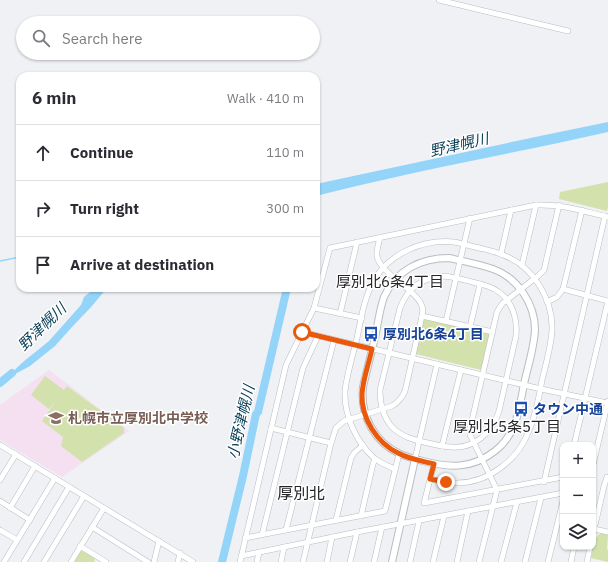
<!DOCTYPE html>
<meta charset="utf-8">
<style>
:root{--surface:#fff;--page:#f7f7f7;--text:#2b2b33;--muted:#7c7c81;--line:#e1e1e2}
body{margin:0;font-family:"IBM Plex Sans","Noto Sans JP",sans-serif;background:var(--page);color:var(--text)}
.controls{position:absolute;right:12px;bottom:12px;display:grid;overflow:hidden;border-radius:8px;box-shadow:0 1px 3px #0004}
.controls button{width:36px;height:36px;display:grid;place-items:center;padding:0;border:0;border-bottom:1px solid var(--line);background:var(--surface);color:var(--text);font:20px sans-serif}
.stop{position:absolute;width:12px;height:12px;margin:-9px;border:3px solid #ea580c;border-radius:50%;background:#fff}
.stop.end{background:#ea580c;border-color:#fff;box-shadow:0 1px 4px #0008}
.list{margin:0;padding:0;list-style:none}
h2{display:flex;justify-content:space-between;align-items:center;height:52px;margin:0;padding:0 16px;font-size:17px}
h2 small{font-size:13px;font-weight:400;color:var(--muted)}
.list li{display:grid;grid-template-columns:26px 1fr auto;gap:12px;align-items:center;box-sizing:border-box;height:56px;padding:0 16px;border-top:1px solid var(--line)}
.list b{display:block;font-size:15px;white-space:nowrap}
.list em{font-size:13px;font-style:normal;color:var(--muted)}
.icon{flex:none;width:22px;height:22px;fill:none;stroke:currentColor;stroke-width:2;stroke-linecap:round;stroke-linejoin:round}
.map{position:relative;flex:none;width:608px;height:562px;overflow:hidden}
.search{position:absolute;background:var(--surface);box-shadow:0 1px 3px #0004;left:16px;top:16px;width:304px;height:44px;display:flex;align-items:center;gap:10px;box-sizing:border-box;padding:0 14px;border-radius:22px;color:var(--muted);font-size:15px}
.panel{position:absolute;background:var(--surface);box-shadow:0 1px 3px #0004;left:16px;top:72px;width:304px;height:220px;border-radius:12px}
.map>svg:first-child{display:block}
</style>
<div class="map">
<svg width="608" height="562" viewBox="0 0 608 562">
<rect width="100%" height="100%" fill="#eff1f5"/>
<polygon fill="#f4e0f0" points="49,370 129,431 62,477 0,440 0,405"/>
<g fill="#d3e1ac">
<polygon points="608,182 608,207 607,211 559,199 560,192"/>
<polygon points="424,318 490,333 481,370 416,354"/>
<polygon points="45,376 64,390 67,386 124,428 124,433 82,462 61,446 63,437 42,421 56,401 49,409 31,395"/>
<path d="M601,533L608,535L607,549L608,550V562L591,558C593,550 593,537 601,533Z"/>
<polygon points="83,551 95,558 95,560 94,562 74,562 80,552"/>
</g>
<g fill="#95d4f9">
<path d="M608,122V132C511,154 412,171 316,196V184L540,136Z"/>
<polygon points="95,288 107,288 92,306 72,327 55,346 30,366 4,380 23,362 49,341 81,305 84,297"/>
</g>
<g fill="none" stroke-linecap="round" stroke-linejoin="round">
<polyline stroke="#95d4f9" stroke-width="1.5" points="0,261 20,257"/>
<g stroke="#95d4f9" stroke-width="8">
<polyline points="0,383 12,373"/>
<polyline points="222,562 243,476 256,414 258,412 287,288"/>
</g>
<g stroke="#babcc0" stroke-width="6">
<g id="minor">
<polyline points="439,0 568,31"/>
<polyline points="501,254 511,210"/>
<polyline points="522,265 536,205"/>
<path d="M444,276C452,277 460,279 469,281C475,283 481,284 487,286C509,293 518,314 516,336L499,411C493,432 474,449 452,447C444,447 436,445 428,443C414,440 402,437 392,427C383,417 380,404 380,390L400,308C408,287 422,278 444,276Z"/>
<polyline points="563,289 608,301"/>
<polyline points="547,302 557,297 563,289 582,210"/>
<polyline points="314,308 362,318"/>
<polyline points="340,314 357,242"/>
<polyline points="422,316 493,332"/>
<polyline points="446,321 470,218"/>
<polyline points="470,327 480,284"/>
<polyline points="302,332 541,389 608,403"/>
<polyline points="271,428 331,443"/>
<polyline points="0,445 193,562"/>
<polyline points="574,445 608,301"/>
<polyline points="442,446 461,370"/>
<polyline points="415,459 437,364"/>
<polyline points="434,464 424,503 563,477"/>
<polyline points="593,465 608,401"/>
<path d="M395,469C388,466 380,463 374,458C356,442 344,415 345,391C347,373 353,355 357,338C361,319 364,299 373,282C388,254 422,239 454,242C464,244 474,247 484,249C490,251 497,252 503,255C533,266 553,299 552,330C551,347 546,364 542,380C539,398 535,417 528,433C517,461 487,483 457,483C447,483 439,481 430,479"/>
<polyline points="0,480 16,454"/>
<polyline points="544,482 605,216"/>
<polyline points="0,501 30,520"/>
<polyline points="10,508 35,466"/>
<polyline points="361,516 373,464 375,459"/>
<polyline points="336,520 351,458 354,453 363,445"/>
<polyline points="92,527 148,562"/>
<polyline points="594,529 608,532"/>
<polyline points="0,530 17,540"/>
<polyline points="286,530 334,340"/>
<polyline points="593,534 604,486 607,477"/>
<polyline points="262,535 303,368 318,336"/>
<polyline points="245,538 385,511 399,454"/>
<polyline points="80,546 106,562"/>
<polyline points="241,556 357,532 563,493"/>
<polyline points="4,562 55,478"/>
<polyline points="24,562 69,487"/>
<polyline points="44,562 84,496"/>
<polyline points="71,562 104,508"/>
<polyline points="154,562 159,541"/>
<polyline points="178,562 180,553"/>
<path d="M240,562L286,365L314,308L330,248L536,205C563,204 582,211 608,217"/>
<polyline points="257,562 259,552"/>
<polyline points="281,562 284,547"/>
<path d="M303,562L331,443L336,428L344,421L392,406C399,402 402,398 405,391L422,316C423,312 423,309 422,306C416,289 380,274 377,256C376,250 379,243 380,237"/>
<polyline points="327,562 332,537"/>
<polyline points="350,562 357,532"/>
<polyline points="374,562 382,527"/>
<polyline points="410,562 419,521"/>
<polyline points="433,562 444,516"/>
<polyline points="457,562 468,511"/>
<polyline points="479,562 497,490 474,443 470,435 470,429 497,312 500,307 503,303 538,276 544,270 559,205"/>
<polyline points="501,562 517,502"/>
<polyline points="525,562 541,498"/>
<polyline points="548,562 563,501"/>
<polyline points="571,562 574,547"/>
<polyline points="587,562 590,547"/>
</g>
</g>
<g stroke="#babcc0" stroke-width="8">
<g id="tertiary">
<path d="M449,258C463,261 479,264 493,269C518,278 535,304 535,330C534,348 528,366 524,384C519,409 517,434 495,451C472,469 450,468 423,461C415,459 407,457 400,454C374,442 360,415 363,387C367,369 372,351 376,333C378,322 380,308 384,297C396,270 421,258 449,258Z"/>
<polyline points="392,562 415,459"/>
</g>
</g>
<use href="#minor" stroke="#fff" stroke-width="5"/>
<use href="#tertiary" stroke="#fff" stroke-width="6"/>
</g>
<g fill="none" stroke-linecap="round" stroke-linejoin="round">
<path stroke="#ea580c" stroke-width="5" d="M302,332L372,349C369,363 363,379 362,394C361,418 377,443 398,453C409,459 422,461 434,464L430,479L446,482"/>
</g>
<defs>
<g id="bus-bare" transform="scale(1.2)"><path d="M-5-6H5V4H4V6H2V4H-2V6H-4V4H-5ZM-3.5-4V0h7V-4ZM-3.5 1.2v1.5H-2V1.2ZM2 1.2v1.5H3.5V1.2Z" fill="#1a4fb4" stroke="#fff" stroke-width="2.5" paint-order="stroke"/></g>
<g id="school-bare" transform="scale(1.2)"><path d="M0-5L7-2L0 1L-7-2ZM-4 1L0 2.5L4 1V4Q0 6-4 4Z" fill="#8d6e63" stroke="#fff" stroke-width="2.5" paint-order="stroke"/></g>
</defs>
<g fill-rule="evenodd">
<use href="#bus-bare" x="371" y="334"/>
<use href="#bus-bare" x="521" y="409"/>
<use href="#school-bare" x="56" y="418"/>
</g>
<g text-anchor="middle" stroke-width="3" stroke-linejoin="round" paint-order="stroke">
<g font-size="14" font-weight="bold" fill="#164399" stroke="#fff" text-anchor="start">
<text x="383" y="339">厚別北6条4丁目</text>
<text x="533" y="414">タウン中通</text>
</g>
<g font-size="14" font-weight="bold" fill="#785e54" stroke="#fff" text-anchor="start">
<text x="68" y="423">札幌市立厚別北中学校</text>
</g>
<g font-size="15" font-style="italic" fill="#073d56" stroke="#fff">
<text transform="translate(459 145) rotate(-13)" y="5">野津幌川</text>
<text transform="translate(42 327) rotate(-44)" y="5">野津幌川</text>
<text transform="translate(241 422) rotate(-77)" y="5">小野津幌川</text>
</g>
<g font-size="15" fill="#252527" stroke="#fff">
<text x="390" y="287">厚別北6条4丁目</text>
<text x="507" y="432">厚別北5条5丁目</text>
</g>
<g font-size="16" fill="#252527" stroke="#fff">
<text x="301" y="499">厚別北</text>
</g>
</g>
</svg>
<div class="controls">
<button>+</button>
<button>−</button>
<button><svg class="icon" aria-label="layers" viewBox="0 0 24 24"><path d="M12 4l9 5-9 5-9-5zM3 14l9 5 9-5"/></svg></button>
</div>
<div class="stop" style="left:302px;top:332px"></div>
<div class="stop end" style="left:446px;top:482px"></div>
<div class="search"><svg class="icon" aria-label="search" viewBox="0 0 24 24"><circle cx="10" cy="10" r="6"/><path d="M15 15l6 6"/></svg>Search here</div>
<section class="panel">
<h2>6 min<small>Walk · 410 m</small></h2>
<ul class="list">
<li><svg class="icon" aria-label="ahead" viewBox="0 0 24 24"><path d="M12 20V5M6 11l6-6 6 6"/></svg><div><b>Continue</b></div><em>110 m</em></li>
<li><svg class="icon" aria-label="right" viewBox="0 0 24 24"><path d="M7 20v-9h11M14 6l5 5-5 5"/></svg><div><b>Turn right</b></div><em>300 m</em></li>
<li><svg class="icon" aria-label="arrive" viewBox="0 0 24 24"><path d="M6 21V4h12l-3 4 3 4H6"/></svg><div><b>Arrive at destination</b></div></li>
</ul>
</section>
</div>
